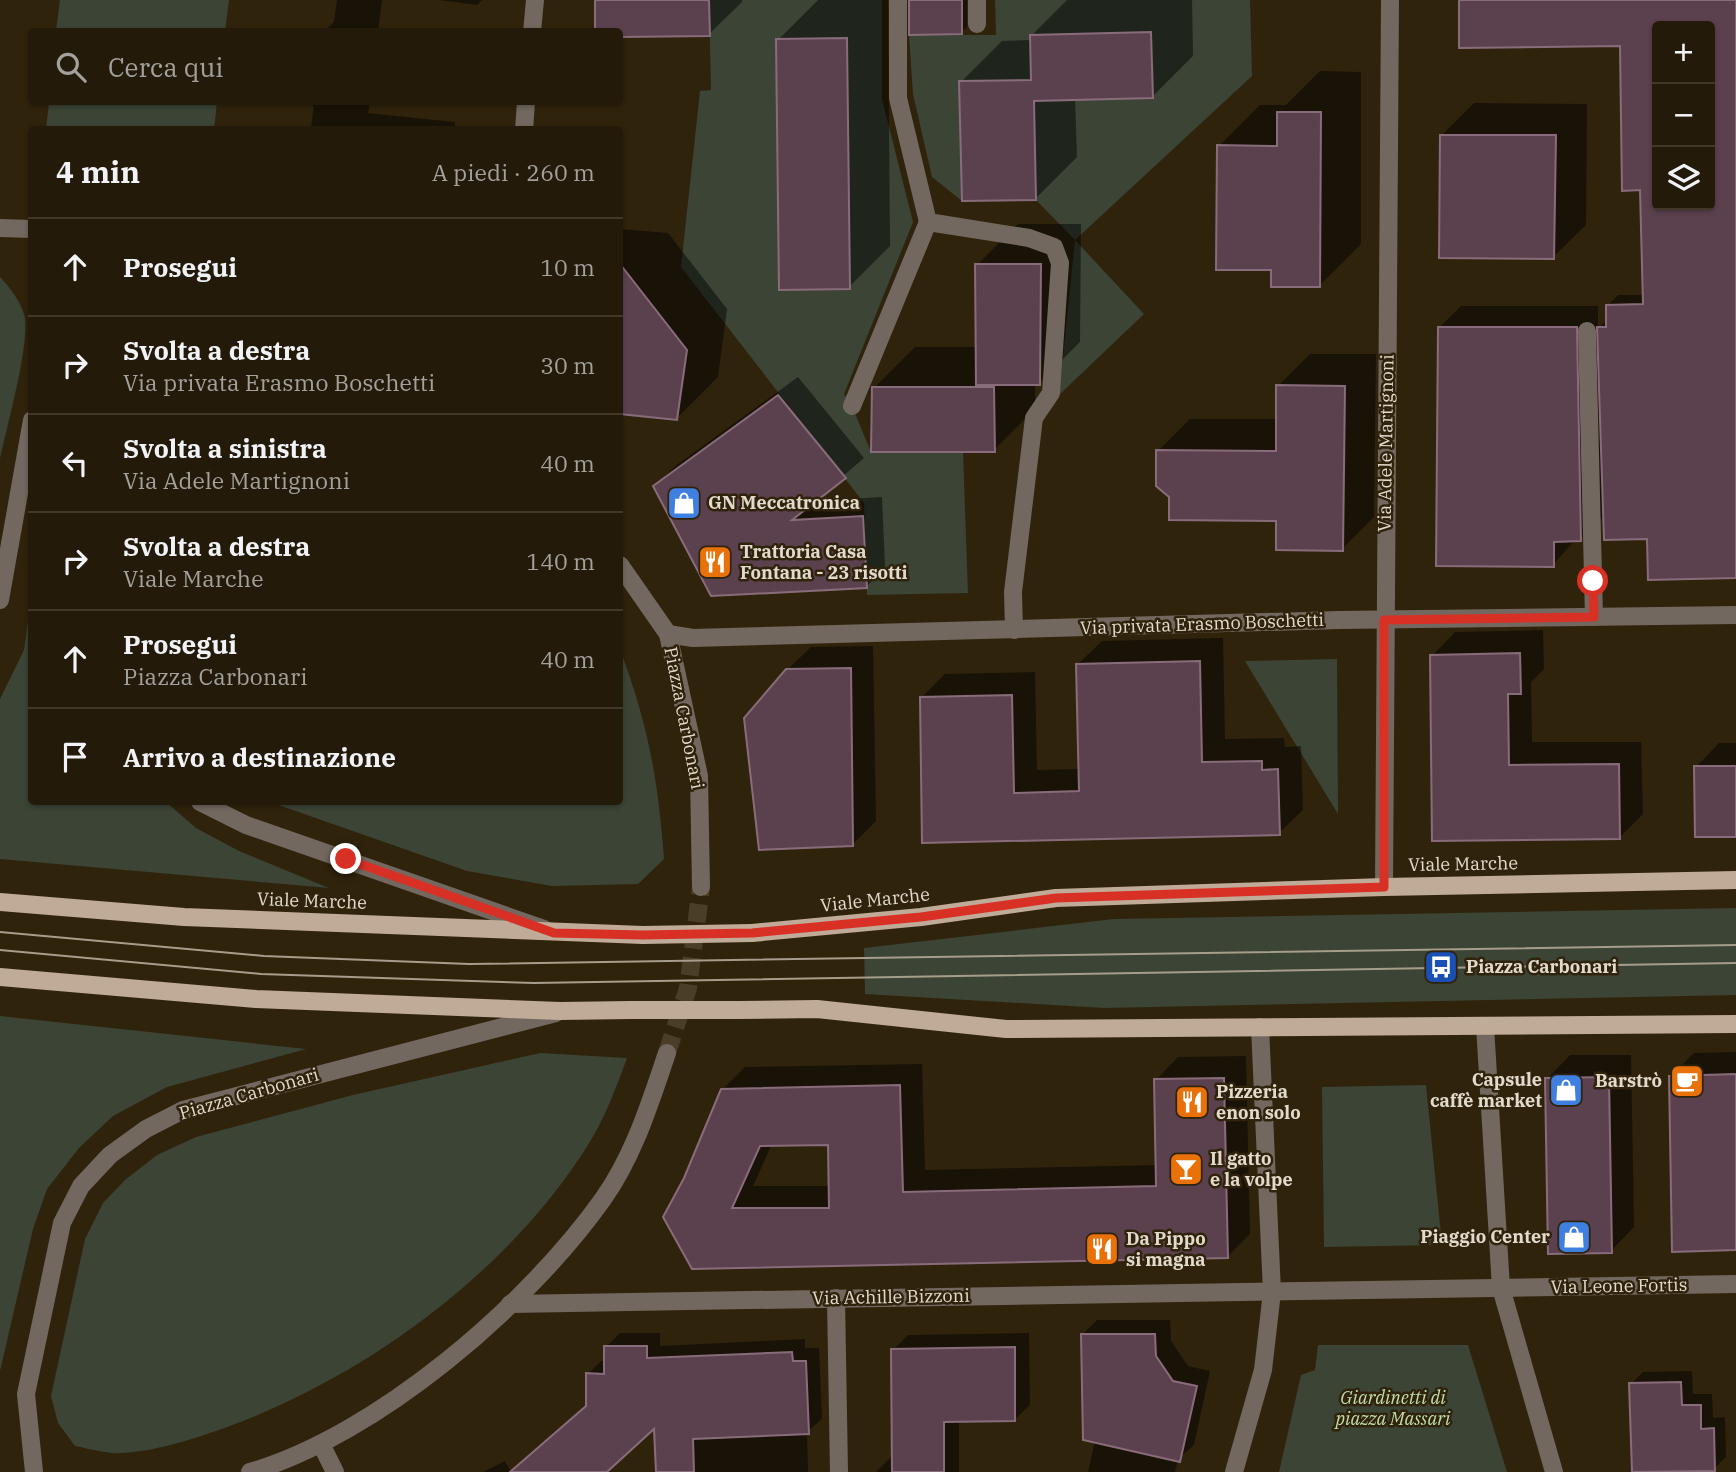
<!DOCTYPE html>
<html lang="it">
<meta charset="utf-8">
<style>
:root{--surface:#241a09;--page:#302717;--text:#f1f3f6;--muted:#a3a19c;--line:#41382a}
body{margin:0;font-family:"IBM Plex Serif",serif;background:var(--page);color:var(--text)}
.controls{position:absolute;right:21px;top:21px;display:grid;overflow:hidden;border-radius:7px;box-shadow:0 2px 5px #0004}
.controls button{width:63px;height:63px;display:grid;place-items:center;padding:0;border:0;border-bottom:2px solid var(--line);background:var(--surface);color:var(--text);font:35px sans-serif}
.stop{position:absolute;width:21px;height:21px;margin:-16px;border:5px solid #d93025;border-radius:50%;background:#fff}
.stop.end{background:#d93025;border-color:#fff;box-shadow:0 2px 7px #0008}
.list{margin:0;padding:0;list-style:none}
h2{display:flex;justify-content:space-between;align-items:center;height:91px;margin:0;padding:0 28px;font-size:30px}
h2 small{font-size:23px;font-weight:400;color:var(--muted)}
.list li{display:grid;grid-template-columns:46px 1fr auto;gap:21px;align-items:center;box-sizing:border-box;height:98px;padding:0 28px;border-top:2px solid var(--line)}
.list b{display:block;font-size:26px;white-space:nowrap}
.list p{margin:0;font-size:23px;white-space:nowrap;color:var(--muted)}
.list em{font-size:23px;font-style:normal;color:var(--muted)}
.icon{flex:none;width:38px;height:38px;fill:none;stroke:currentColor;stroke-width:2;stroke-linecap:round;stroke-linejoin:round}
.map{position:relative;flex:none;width:1736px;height:1472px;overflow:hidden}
.search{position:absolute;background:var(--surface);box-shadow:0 2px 5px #0004;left:28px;top:28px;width:595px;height:77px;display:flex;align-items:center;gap:18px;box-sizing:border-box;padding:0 24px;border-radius:7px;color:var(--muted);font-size:26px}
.panel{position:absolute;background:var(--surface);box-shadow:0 2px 5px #0004;left:28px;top:126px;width:595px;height:679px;border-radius:7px}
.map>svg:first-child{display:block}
</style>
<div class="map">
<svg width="1736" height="1472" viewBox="0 0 1736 1472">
<rect width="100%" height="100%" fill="#30230c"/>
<g fill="#3b4435">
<polygon points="60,0 229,0 225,31 56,31"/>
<polygon points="709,0 882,0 882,99 913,222 844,394 852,406 871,452 963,452 968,593 867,595 864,503 681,267 700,91 711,90"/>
<polygon points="995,0 1250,0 1252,76 1075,240 1144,314 1059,395 1075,240 1036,200 1034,101 1153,98 1151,32 1030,35 1031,80 959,81 962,201 932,177 913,94 909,35 996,35"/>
<polygon points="49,102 217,102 214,129 46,129"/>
<path d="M0,277C10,288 19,299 24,314C32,337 6,430 0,459Z"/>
<polygon points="31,599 32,802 166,802 196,828 239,851 329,888 0,859 0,699 24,650"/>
<path d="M620,649C648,725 658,778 664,859L638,884L552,886L467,871L270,802H620Z"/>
<polygon points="1337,659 1338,814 1245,661"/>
<polygon points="1736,908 1736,995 1104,1008 865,994 864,948 1114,919"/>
<polygon points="0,1016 306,1049 167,1087 113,1116 79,1148 47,1189 33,1229 0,1371"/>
<path d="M540,1053L627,1058C616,1088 605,1118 588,1145C508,1272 369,1374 230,1426C197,1438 158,1451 122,1453C108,1454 90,1449 75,1446L58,1423L51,1396L85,1239L103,1203L125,1180L157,1155L196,1137L353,1095Z"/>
<polygon points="1426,1085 1442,1245 1324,1247 1322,1087"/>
<polygon points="1318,1345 1468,1345 1507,1472 1279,1472 1301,1375 1315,1370"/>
</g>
<g fill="#0007" fill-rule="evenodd">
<polygon points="337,0 382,0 378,32 323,32 334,22"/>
<polygon points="439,0 482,0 477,5"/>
<polygon points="596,0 742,0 742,2 709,34 620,36"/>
<polygon points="818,0 888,0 890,246 849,287 778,40"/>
<polygon points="911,0 967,0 967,27 961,32"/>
<polygon points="1067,0 1192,0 1193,56 1152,97 1075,98 1077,157 1036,198 961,82 1002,41 1032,40 1032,35"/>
<path d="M1461,0H1736V576L1605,515L1580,539L1575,540L1553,565L1440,327L1461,306H1598V329L1608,319L1607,306L1618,295H1644L1642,189L1621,44ZM1657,26H1710V205H1657Z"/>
<polygon points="1320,71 1361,72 1361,244 1320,285 1273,268 1219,146 1260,105 1286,105"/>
<polygon points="314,102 370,102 368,113 455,122 454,130 311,130"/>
<polygon points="1474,103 1587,104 1586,225 1553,257 1442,135"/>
<polygon points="1018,224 1081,224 1080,342 1039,383 1035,383 1035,409 994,450 874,388 915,347 977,347 977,265"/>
<polygon points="620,229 668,233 727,309 718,377 677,418 620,412"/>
<polygon points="1310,354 1376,354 1374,517 1342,549 1278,519 1171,496 1158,451 1190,419 1278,419 1278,386"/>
<polygon points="798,377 864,458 814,501 882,497 885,567 866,587 655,487 674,467"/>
<polygon points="1543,630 1544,669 1531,682 1532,742 1641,742 1643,814 1619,838 1434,839 1432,656 1455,632"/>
<polygon points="1223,638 1225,739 1284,738 1285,747 1301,746 1303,810 1279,833 924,841 922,697 945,674 1035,672 1037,770 1080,769 1078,664 1102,641"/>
<polygon points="873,646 876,821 853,844 787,670 811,647"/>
<polygon points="1719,743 1736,743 1736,835 1696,767"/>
<polygon points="1736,1052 1736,1249 1670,1077 1694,1053"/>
<polygon points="1570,1055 1631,1055 1634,1227 1611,1251 1547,1079"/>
<path d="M1246,1056L1250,1234L1228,1256L693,1267L686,1179L722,1090L745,1067L922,1064L925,1170L1158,1165L1156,1080L1178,1057ZM830,1143V1186H753L772,1144Z"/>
<polygon points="1097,1320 1170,1320 1171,1341 1188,1366 1210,1371 1194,1445 1178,1459 1175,1472 1088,1472 1095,1441 1082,1335"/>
<polygon points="620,1333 660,1333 660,1346 805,1339 805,1348 819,1348 822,1419 807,1432 808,1472 658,1472 656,1425 605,1472 511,1472 587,1405 588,1374 601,1361 606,1361 606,1347"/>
<polygon points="1029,1333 1030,1405 1014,1420 959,1420 959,1472 876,1472 894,1454 893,1350 908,1335"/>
<polygon points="1692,1371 1693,1394 1712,1394 1713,1418 1725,1417 1726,1457 1714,1469 1631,1384 1643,1372"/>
<polygon points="505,1461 511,1472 483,1472"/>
</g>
<g fill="#5b414e" stroke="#896c7b" stroke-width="2" fill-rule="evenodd">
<polygon points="595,0 709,0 710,36 620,37 620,32 595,32"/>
<polygon points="909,0 962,0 962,34 909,35"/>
<path d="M1459,0H1736V578L1648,580L1647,539L1604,540L1597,327H1606V305L1643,304L1640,190L1622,191L1620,46L1459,48ZM1657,26H1710V205H1657Z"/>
<polygon points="1151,32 1153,98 1034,101 1036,200 962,201 959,81 1031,80 1030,35"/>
<polygon points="847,38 850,289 779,290 776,39"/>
<polygon points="1277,112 1321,112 1320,287 1271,287 1271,270 1216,270 1217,145 1277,146"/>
<polygon points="1440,135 1556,135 1554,259 1439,258"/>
<polygon points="620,264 687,350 677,420 620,414"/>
<polygon points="975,264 1041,264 1040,385 976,385"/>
<polygon points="1438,327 1577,327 1581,541 1554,542 1554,567 1436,566"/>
<polygon points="1276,385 1345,386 1343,551 1276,550 1276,521 1169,520 1169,497 1156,486 1156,450 1276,451"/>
<polygon points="872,387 994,387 995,452 871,452"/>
<polygon points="778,395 846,478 792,520 863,516 867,588 711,596 653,486"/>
<polygon points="1520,653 1521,694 1508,694 1509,765 1619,764 1620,839 1432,841 1430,655"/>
<polygon points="1200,661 1202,762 1262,761 1262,770 1278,769 1280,835 922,843 920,697 1012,695 1014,793 1079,791 1076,664"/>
<polygon points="851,668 853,846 759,850 744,718 786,669"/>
<polygon points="1694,766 1736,766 1736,837 1695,837"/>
<polygon points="1736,1074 1736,1250 1672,1252 1669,1076"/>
<polygon points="1609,1077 1612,1253 1548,1254 1545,1078"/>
<path d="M1224,1078L1228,1258L692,1269L663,1217L684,1178L721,1089L900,1085L903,1192L1156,1186L1154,1079ZM828,1145L829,1208H732L760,1146Z"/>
<polygon points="1081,1334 1155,1334 1156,1356 1173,1381 1197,1386 1180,1462 1083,1440"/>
<polygon points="604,1346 647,1346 647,1358 792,1352 793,1361 806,1361 809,1434 693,1439 694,1472 656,1472 654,1429 607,1472 510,1472 586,1406 586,1373 604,1374"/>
<polygon points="1015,1347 1015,1421 944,1422 944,1472 892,1472 891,1349"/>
<polygon points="1681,1382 1682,1405 1701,1405 1701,1429 1714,1428 1715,1471 1632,1472 1629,1383"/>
</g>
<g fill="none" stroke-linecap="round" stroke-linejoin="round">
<polyline stroke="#4b3e29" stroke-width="18" stroke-dasharray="18 9" stroke-linecap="butt" points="667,1053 688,988 701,887"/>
<g stroke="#72685f" stroke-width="18">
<polyline points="898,0 898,98 928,222 1029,238 1054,247 1060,263 1051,393 1034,418 1013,592 1014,630"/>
<polyline points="977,0 977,24"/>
<polyline points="532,32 535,0"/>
<polyline points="524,130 526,102"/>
<polyline points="0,228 32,229"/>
<polyline points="1587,331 1594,617"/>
<polyline points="852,406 928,222"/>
<polyline points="620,565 668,634 699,776 701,887"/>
<polyline points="0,600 32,420"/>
<polyline points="668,634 693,638 1339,620 1736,615"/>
<polyline points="200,802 246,825 544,929"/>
<polyline points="1384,887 1390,0"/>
<polyline points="1485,1026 1501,1288 1554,1472"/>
<polyline points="836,1298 839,1472"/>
<polyline points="510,1304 1736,1284"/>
<polyline points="321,1444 335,1472"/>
<polyline points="34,1472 26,1394 62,1223 81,1186 110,1155 146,1129 183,1110 556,1013"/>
<path d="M250,1472C377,1435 527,1306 603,1199C634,1155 650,1103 667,1053"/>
<polyline points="1234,1472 1263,1370 1272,1292 1260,1027"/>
</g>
<g stroke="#c0aa98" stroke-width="18">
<polyline points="0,902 184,917 643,935"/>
<polyline points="752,933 921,917 1056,898 1384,887 1736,880"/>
<polyline points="0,977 256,999 560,1011 631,1010"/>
<polyline points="738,1010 817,1009 1006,1029 1736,1024"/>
</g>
<g stroke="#a79d8c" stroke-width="2">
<polyline points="0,932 264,956 469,964 1736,945"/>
<polyline points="0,950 261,974 534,983 1736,963"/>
</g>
<g stroke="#c0aa98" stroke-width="18">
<polyline points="643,935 752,933"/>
<polyline points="631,1010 738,1010"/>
</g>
</g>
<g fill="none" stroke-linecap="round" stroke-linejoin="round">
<polyline stroke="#d93025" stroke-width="9" points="346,859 554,933 643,935 752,933 921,917 1056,898 1384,887 1384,620 1594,617 1593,581"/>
</g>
<defs>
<g id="shop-square" transform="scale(1.75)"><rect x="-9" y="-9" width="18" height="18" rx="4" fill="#3f7fe0" stroke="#30230c"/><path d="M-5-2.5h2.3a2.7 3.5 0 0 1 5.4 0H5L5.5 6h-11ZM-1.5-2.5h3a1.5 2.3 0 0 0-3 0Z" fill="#fff"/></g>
<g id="restaurant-square" transform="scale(1.75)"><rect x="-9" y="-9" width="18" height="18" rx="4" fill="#e8710a" stroke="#30230c"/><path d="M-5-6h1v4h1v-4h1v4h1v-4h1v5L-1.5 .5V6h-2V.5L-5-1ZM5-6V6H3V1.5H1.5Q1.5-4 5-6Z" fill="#fff"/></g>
<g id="bus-square" transform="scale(1.75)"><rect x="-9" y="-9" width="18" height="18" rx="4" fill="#1a4fb4" stroke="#30230c"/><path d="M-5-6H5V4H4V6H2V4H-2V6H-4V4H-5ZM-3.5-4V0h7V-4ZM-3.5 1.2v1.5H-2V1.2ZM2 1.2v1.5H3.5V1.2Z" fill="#fff"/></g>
<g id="cafe-square" transform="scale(1.75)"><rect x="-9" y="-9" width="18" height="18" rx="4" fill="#e8710a" stroke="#30230c"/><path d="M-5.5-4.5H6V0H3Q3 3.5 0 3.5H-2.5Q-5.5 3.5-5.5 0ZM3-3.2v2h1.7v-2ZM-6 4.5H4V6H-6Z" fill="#fff"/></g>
<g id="bar-square" transform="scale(1.75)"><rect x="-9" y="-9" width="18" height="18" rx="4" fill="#e8710a" stroke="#30230c"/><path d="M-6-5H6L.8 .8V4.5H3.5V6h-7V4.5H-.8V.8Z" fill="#fff"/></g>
</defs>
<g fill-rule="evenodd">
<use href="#shop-square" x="684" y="503"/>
<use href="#restaurant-square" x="715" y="562"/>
<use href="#bus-square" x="1441" y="967"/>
<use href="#cafe-square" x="1687" y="1081"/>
<use href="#shop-square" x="1566" y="1090"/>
<use href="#restaurant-square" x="1192" y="1102"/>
<use href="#bar-square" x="1186" y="1169"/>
<use href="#shop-square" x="1574" y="1237"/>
<use href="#restaurant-square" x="1102" y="1249"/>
</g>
<g text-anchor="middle" stroke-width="5" stroke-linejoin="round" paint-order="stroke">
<g font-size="18" fill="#e2dacc" stroke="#30230c">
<text transform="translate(1386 443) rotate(-89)" y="6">Via Adele Martignoni</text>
<text transform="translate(1202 624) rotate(-2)" y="6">Via privata Erasmo Boschetti</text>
<text transform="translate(684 718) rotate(79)" y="6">Piazza Carbonari</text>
<text transform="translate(1463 864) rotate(-1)" y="6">Viale Marche</text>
<text transform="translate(875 900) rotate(-6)" y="6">Viale Marche</text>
<text transform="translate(312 901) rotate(2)" y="6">Viale Marche</text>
<text transform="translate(249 1094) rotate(-16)" y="6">Piazza Carbonari</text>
<text transform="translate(1619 1286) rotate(-1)" y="6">Via Leone Fortis</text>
<text transform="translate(891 1297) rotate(-1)" y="6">Via Achille Bizzoni</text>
</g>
<g font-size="18" font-weight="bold" fill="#e2dacc" stroke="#30230c" text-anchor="start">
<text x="708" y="509">GN Meccatronica</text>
<text x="740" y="558">Trattoria Casa<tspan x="740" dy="21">Fontana - 23 risotti</tspan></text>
<text x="1466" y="973">Piazza Carbonari</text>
<text x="1542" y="1086" text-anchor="end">Capsule<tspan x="1542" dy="21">caffè market</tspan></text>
<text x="1662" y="1087" text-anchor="end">Barstrò</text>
<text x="1216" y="1098">Pizzeria<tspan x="1216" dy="21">enon solo</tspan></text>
<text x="1210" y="1165">Il gatto<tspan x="1210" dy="21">e la volpe</tspan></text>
<text x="1550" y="1243" text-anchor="end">Piaggio Center</text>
<text x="1126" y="1245">Da Pippo<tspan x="1126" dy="21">si magna</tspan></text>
</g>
<g font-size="18" font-style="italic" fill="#c2dead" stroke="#30230c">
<text x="1393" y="1404">Giardinetti di<tspan x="1393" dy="21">piazza Massari</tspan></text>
</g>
</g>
</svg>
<div class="controls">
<button>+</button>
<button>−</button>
<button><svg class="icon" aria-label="layers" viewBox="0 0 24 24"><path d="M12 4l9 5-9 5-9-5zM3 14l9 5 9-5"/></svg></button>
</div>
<div class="stop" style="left:1593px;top:581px"></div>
<div class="stop end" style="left:346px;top:859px"></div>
<div class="search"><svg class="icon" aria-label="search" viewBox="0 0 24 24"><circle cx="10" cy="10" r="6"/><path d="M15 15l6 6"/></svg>Cerca qui</div>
<section class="panel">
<h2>4 min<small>A piedi · 260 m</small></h2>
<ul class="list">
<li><svg class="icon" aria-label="ahead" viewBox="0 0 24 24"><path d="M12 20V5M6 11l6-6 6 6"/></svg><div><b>Prosegui</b></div><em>10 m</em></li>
<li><svg class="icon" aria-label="right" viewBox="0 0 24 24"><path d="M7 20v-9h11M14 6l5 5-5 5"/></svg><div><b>Svolta a destra</b><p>Via privata Erasmo Boschetti</p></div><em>30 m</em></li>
<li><svg class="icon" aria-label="left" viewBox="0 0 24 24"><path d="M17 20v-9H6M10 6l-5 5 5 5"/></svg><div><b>Svolta a sinistra</b><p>Via Adele Martignoni</p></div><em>40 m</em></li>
<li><svg class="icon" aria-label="right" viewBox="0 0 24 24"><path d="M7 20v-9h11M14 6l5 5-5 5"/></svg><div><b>Svolta a destra</b><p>Viale Marche</p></div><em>140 m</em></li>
<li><svg class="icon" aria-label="ahead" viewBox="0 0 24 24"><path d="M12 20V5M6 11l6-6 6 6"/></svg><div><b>Prosegui</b><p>Piazza Carbonari</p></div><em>40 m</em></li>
<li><svg class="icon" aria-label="arrive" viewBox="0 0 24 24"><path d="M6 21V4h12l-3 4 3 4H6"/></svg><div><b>Arrivo a destinazione</b></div></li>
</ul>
</section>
</div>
